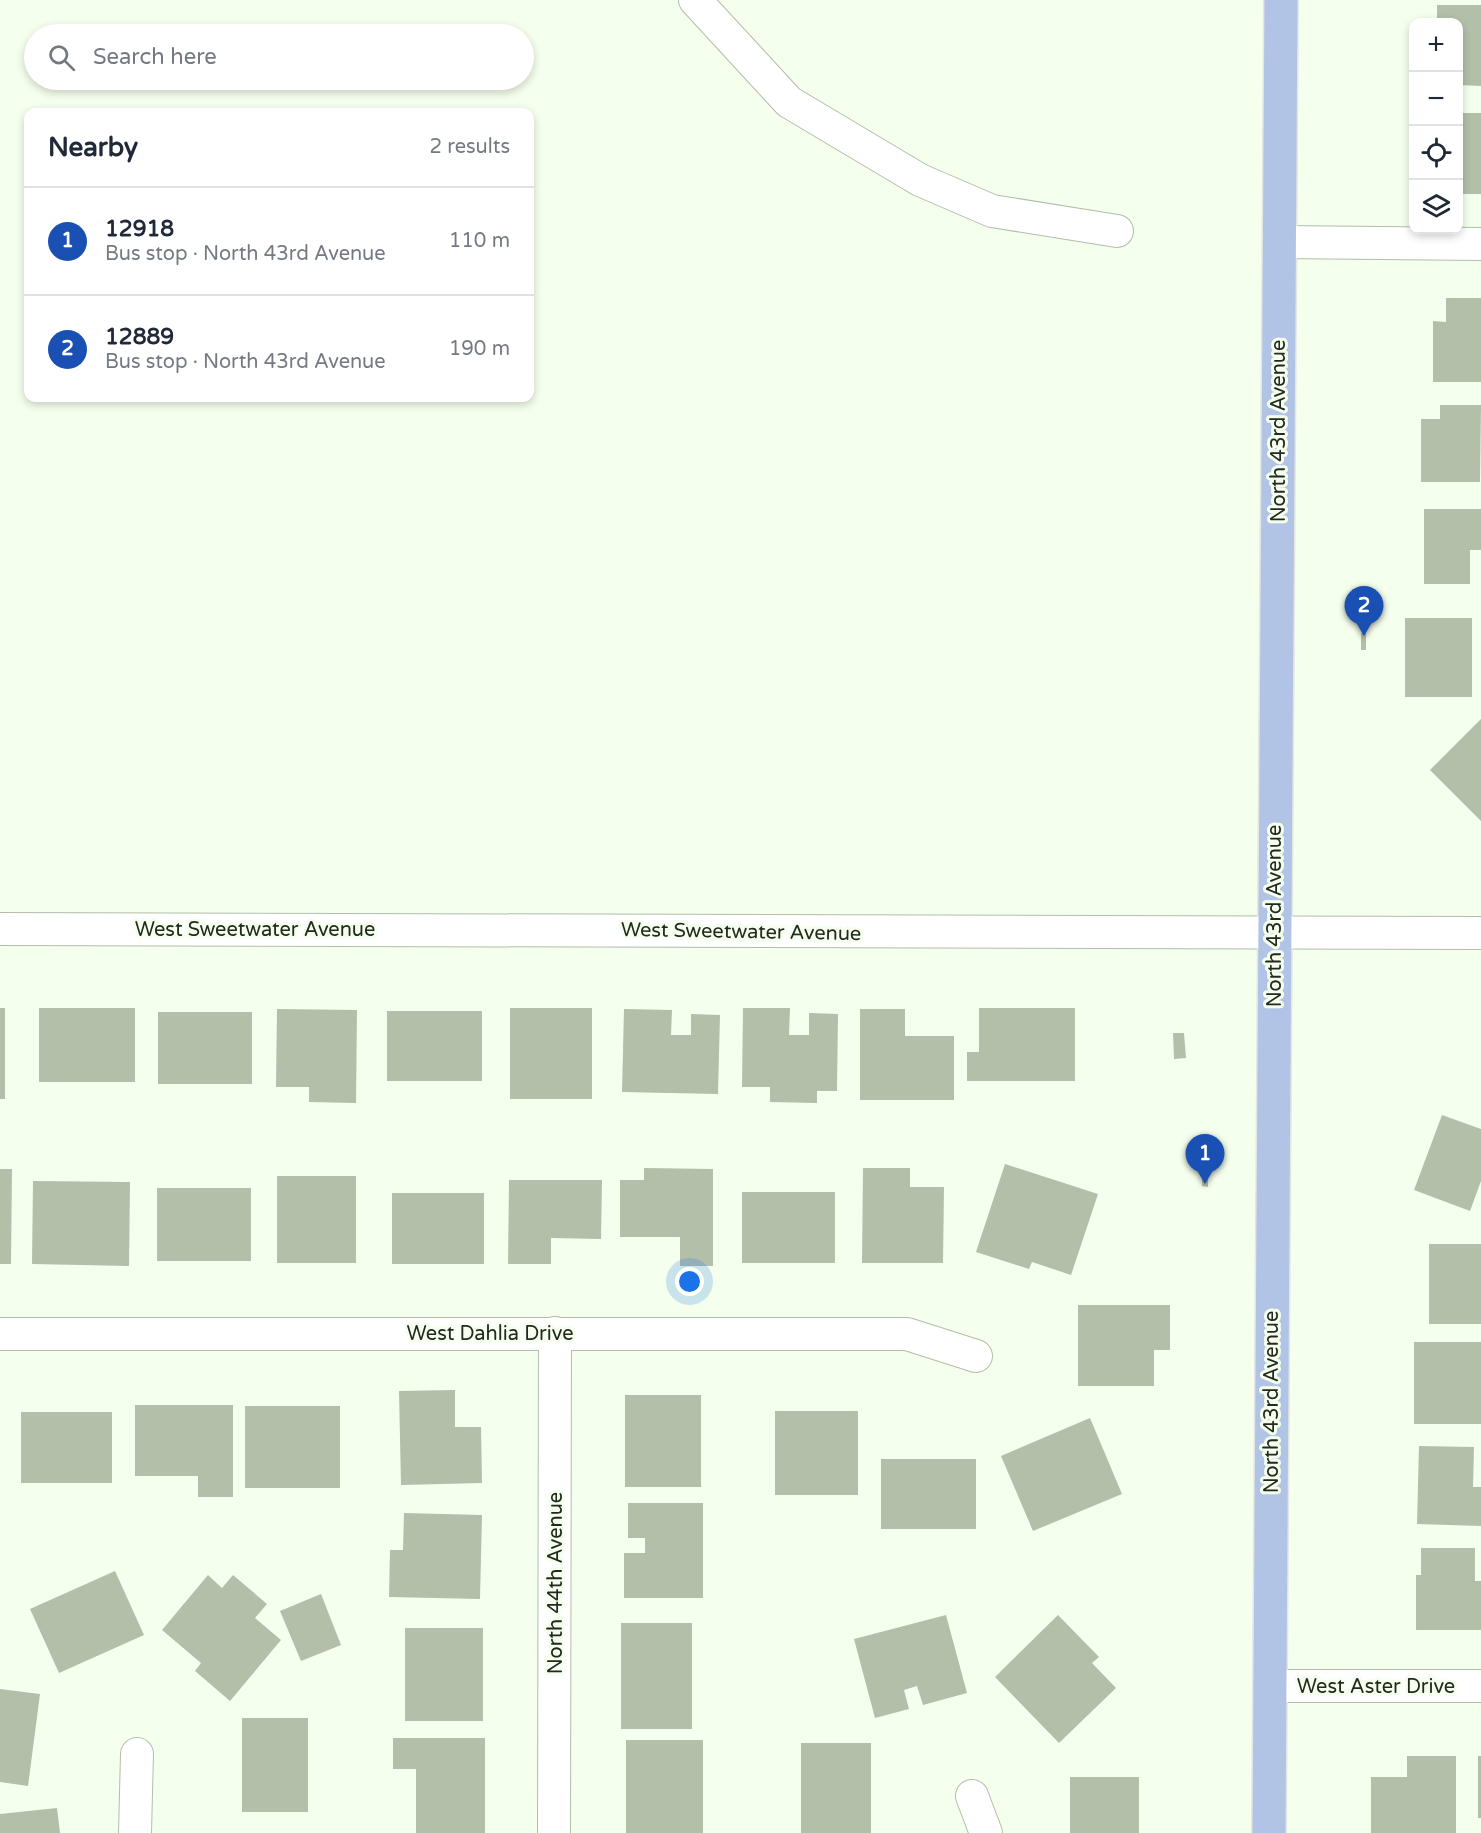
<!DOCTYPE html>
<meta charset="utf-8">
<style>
:root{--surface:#fff;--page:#f6f6f7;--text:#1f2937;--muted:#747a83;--line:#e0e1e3;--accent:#2154c2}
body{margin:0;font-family:"Varela Round",sans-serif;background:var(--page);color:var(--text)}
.controls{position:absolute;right:18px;top:18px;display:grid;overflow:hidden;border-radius:12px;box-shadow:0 3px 9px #0003}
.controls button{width:54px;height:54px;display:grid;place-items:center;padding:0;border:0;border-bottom:2px solid var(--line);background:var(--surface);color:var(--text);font:30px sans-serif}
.you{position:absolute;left:690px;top:1282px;width:21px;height:21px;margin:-15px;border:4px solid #fff;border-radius:50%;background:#1a73e8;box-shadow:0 0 0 9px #1a73e833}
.badge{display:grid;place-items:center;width:39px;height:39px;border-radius:50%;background:var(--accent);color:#fff;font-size:20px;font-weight:700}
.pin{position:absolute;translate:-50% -50px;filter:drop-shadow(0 2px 3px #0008)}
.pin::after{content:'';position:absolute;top:32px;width:21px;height:18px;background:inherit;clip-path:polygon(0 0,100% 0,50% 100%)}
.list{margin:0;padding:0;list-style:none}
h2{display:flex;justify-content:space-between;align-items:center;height:78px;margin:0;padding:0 24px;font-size:26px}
h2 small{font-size:20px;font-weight:400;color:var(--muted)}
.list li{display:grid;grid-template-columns:39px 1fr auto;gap:18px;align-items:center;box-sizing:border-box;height:108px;padding:0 24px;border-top:2px solid var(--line)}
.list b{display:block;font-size:22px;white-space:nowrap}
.list p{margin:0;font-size:20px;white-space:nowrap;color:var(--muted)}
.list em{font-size:20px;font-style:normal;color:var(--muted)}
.icon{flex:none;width:33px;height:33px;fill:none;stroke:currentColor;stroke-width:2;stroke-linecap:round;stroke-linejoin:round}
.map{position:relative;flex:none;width:1481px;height:1833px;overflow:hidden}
.search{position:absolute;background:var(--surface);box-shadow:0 3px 9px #0003;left:24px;top:24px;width:510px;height:66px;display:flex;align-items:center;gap:15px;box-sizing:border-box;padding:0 21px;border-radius:33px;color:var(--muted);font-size:22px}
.panel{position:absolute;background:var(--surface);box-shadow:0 3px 9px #0003;left:24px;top:108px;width:510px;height:294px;border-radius:12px}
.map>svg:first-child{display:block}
</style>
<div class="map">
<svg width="1481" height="1833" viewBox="0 0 1481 1833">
<rect width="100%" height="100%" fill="#f5ffed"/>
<g fill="#b3bfa9">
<polygon points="1437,5 1481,5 1481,86 1458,85 1458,22 1437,22"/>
<rect x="1458" y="113" width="23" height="81"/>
<polygon points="1446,298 1481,298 1481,382 1433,382 1433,321 1446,322"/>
<polygon points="1440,405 1481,405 1480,482 1421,482 1421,419 1440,419"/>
<polygon points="1424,509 1481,509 1481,550 1470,550 1470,584 1424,584"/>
<rect x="1405" y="618" width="67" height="79"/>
<rect x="1361" y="633" width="5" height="17"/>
<polygon points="1481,719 1481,821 1430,770"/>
<rect x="0" y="1008" width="5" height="91"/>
<rect x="39" y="1008" width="96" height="74"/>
<rect x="510" y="1008" width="82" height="91"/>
<polygon points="743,1008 790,1008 789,1035 809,1035 809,1013 838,1014 837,1091 817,1091 817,1103 770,1102 770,1087 742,1087"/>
<polygon points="979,1008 1075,1008 1075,1081 967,1081 967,1052 979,1052"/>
<polygon points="277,1009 357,1010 356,1103 309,1102 309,1087 276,1087"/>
<polygon points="624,1009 672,1010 671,1035 691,1035 691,1014 720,1015 718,1094 622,1092"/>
<polygon points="860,1009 905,1009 905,1036 954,1036 954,1100 860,1100"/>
<rect x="387" y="1011" width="95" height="70"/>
<rect x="158" y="1012" width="94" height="72"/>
<polygon points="1173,1033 1184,1033 1186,1058 1174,1059"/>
<polygon points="1442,1115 1481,1129 1481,1181 1470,1211 1414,1190"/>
<polygon points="1005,1164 1098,1194 1071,1275 1032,1262 1029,1269 976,1252"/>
<polygon points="644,1168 713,1169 713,1266 680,1266 680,1237 620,1237 620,1180 644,1180"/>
<polygon points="863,1168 910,1168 910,1187 944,1187 943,1263 862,1263"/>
<polygon points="0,1169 12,1169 11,1264 0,1264"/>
<polygon points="1202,1169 1208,1169 1208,1187 1202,1186"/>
<rect x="277" y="1176" width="79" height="87"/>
<polygon points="509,1180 602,1180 601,1239 551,1238 551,1264 508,1264"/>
<polygon points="33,1181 130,1182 129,1266 32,1264"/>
<rect x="157" y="1188" width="94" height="73"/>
<rect x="742" y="1192" width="93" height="71"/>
<rect x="392" y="1193" width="92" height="71"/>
<rect x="1429" y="1244" width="52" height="80"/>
<polygon points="1078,1305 1170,1305 1170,1350 1154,1350 1154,1386 1078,1386"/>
<rect x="1414" y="1342" width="67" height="82"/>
<polygon points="455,1390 455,1427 481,1427 482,1483 401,1485 399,1391"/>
<rect x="625" y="1395" width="76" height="92"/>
<polygon points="135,1405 233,1405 233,1497 198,1497 198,1476 135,1476"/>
<rect x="245" y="1406" width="95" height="82"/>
<rect x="775" y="1411" width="83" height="84"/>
<rect x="21" y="1412" width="91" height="71"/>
<polygon points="1090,1418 1122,1494 1033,1531 1001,1456"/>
<polygon points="1419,1446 1474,1447 1473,1487 1481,1487 1481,1526 1417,1524"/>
<rect x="881" y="1459" width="95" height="70"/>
<polygon points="628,1503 703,1503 703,1598 624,1598 624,1553 645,1553 645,1538 628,1538"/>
<polygon points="404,1513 482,1515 480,1599 389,1597 390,1550 403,1550"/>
<polygon points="1421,1548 1475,1548 1475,1581 1481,1581 1481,1630 1416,1630 1416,1575 1421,1575"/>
<polygon points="115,1571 144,1635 59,1673 30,1609"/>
<polygon points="208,1575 222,1588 233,1575 267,1604 255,1618 281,1640 230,1701 195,1671 201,1663 162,1630"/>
<polygon points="321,1594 341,1645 301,1661 280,1611"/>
<polygon points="946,1615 967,1693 923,1705 917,1686 904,1690 909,1709 875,1718 854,1639"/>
<polygon points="1058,1615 1099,1657 1092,1663 1116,1688 1059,1743 995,1677"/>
<rect x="621" y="1623" width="71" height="106"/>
<rect x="405" y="1628" width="78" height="93"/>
<polygon points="0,1689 40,1694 28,1786 0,1782"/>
<rect x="242" y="1718" width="66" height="94"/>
<polygon points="393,1738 485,1738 485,1833 416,1833 416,1769 393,1769"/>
<rect x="626" y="1740" width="77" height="93"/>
<rect x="801" y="1743" width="70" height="90"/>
<polygon points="1407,1756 1456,1756 1456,1833 1371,1833 1371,1777 1407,1777"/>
<rect x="1478" y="1756" width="3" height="62"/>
<rect x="1070" y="1777" width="69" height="56"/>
<polygon points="57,1808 60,1833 0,1833 0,1814"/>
</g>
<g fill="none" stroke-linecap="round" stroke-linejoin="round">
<g stroke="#b2bea8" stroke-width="34">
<g id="minor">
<polyline points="695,0 789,102 920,180 992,211 1117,231"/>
<polyline points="1279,242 1481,244"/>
<polyline points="0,929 1481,933"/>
<polyline points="0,1334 907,1334 976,1356"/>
<polyline points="1270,1686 1481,1686"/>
<polyline points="972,1796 986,1833"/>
<polyline points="135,1833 137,1754"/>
<polyline points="554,1833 555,1333"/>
</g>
</g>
<g stroke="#e5e5e4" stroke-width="36">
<polyline id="major" points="1269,1833 1281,0"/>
</g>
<use href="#minor" stroke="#fff" stroke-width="32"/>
<use href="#major" stroke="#b2c4e5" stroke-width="33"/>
</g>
<g text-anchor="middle" stroke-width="6" stroke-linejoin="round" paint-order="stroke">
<g font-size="20" fill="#232820" stroke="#f5ffed">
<text transform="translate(1278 431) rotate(-90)" y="7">North 43rd Avenue</text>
<text transform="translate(1274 916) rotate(-90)" y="7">North 43rd Avenue</text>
<text x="255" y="936">West Sweetwater Avenue</text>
<text transform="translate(741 931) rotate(1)" y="7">West Sweetwater Avenue</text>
<text x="490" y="1340">West Dahlia Drive</text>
<text transform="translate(1271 1402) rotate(-90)" y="7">North 43rd Avenue</text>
<text transform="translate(555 1583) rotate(-90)" y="7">North 44th Avenue</text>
<text x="1376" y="1693">West Aster Drive</text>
</g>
</g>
</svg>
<div class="controls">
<button>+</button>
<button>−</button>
<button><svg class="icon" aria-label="locate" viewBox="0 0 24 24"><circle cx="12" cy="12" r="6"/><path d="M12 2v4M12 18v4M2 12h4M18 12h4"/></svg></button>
<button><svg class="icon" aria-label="layers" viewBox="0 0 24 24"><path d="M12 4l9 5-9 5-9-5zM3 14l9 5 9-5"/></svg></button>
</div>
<div class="you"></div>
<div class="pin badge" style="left:1205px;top:1184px;background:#1a4fb4">1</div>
<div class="pin badge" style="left:1364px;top:636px;background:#1a4fb4">2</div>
<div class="search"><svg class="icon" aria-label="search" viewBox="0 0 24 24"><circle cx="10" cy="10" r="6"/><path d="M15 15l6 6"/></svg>Search here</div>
<section class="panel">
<h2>Nearby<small>2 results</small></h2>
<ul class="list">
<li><span class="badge" style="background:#1a4fb4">1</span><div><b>12918</b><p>Bus stop · North 43rd Avenue</p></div><em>110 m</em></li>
<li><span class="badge" style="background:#1a4fb4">2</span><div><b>12889</b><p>Bus stop · North 43rd Avenue</p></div><em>190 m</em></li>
</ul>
</section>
</div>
